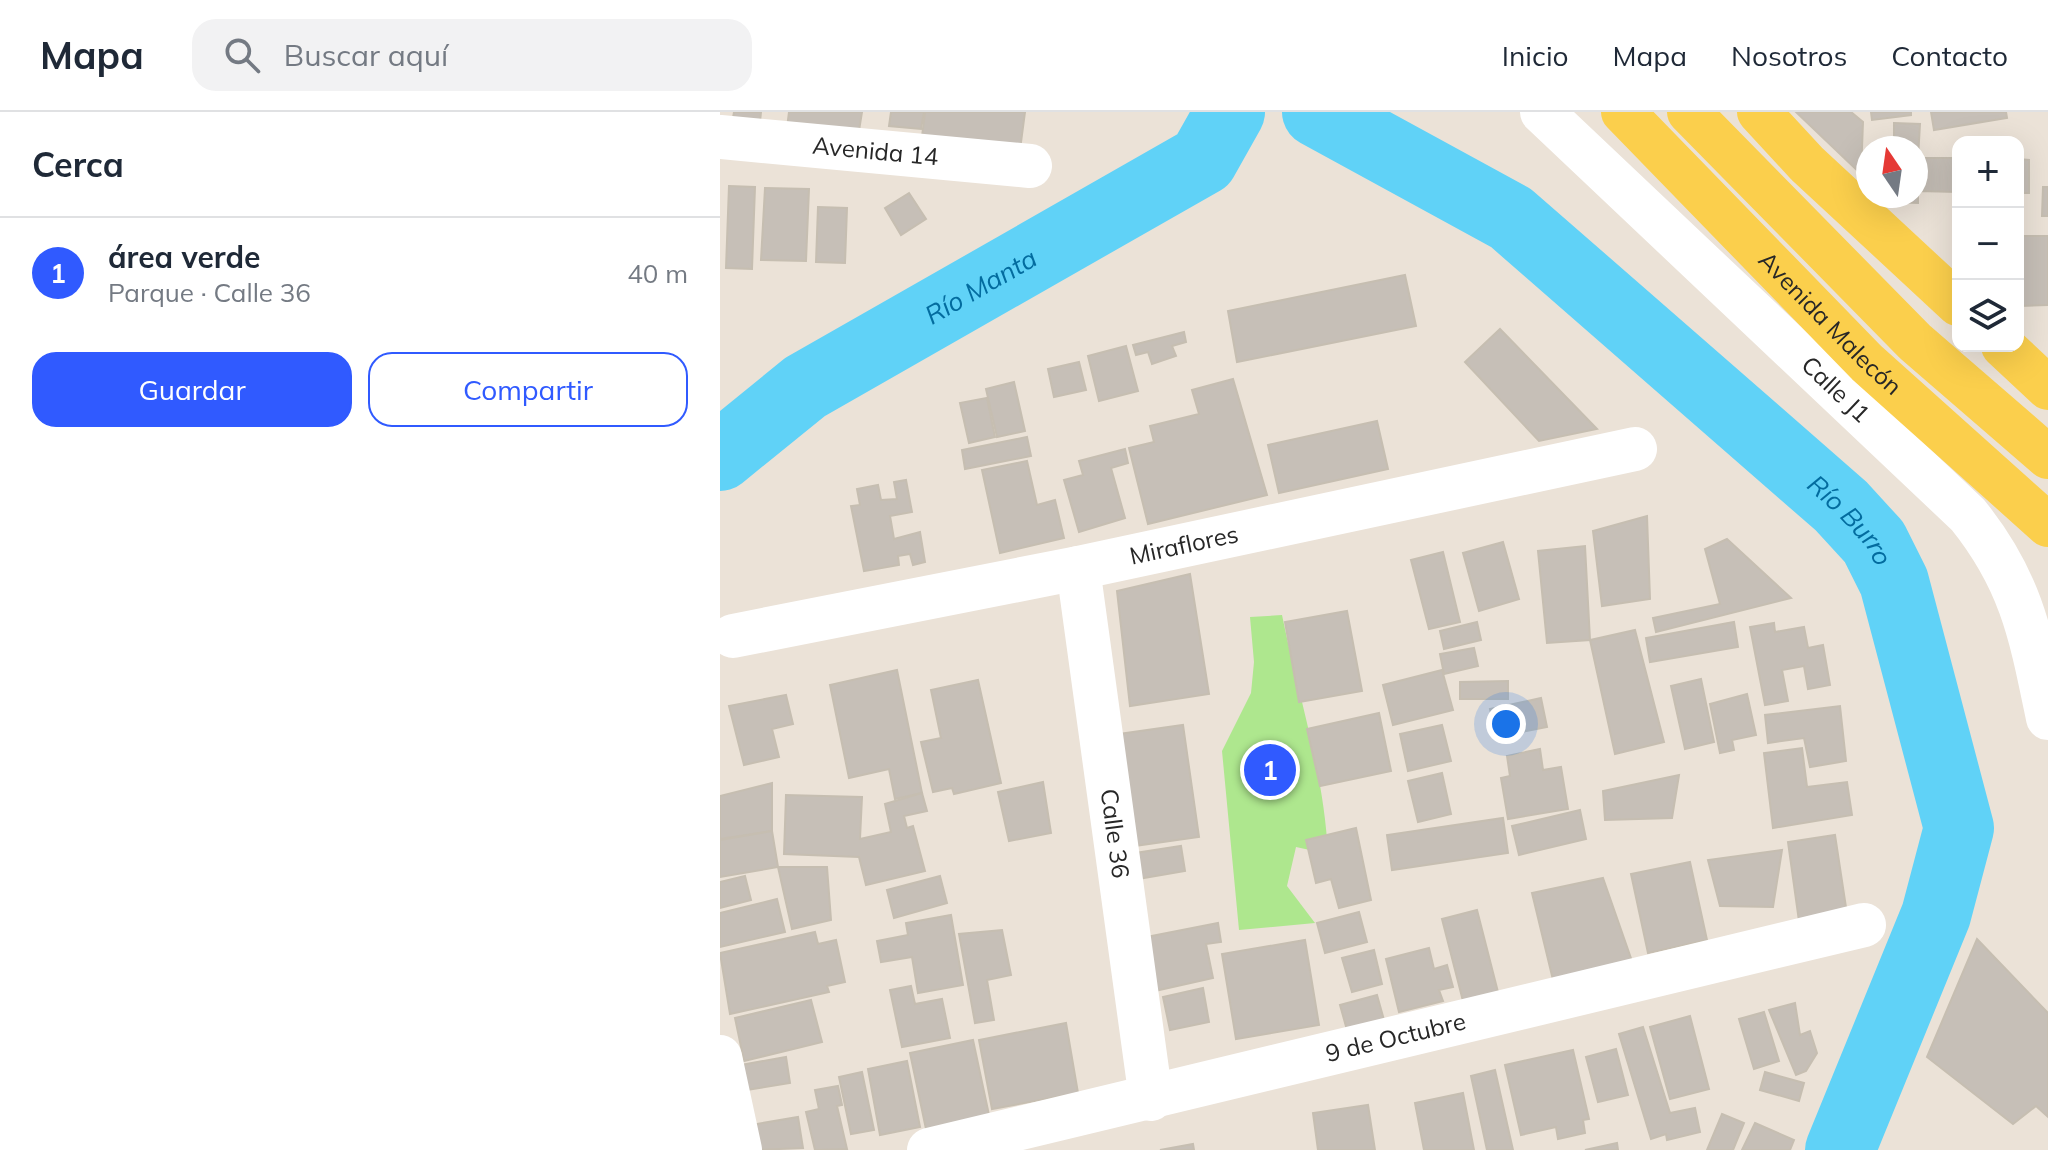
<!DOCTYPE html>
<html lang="es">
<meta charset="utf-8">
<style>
:root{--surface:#fff;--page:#f2f2f3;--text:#1f2937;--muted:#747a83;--line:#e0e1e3;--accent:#305aff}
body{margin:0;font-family:Mulish,sans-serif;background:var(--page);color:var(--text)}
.controls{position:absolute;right:24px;top:24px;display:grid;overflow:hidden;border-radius:16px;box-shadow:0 8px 32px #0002}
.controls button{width:72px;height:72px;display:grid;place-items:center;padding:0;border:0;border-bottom:2px solid var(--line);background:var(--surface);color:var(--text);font:40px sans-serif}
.compass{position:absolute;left:1136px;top:24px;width:72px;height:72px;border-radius:50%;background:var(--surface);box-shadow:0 8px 32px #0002;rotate:347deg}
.you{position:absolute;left:786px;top:612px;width:28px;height:28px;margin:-20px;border:6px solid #fff;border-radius:50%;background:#1a73e8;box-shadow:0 0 0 12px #1a73e833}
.badge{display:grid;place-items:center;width:52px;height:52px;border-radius:50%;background:var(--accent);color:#fff;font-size:26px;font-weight:700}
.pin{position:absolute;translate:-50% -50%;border:4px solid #fff;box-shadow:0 2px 8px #0006}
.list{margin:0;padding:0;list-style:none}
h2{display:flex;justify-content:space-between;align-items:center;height:104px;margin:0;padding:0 32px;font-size:34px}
h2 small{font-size:26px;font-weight:400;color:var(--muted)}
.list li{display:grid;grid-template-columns:52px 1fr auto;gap:24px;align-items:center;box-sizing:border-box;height:112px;padding:0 32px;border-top:2px solid var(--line)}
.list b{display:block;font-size:30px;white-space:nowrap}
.list p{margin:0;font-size:26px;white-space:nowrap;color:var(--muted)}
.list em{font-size:26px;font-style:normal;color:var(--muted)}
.actions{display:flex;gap:16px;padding:24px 32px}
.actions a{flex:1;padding:18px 0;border:2px solid var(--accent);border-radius:24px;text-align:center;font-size:28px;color:var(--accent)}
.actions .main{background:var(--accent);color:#fff}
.icon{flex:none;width:44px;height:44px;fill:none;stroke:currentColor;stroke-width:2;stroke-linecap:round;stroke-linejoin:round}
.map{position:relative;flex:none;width:1328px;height:1038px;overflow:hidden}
header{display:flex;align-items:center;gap:48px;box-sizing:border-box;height:112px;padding:0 40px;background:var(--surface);border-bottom:2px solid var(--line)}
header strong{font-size:38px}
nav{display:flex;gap:44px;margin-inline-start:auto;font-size:28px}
.search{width:560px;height:72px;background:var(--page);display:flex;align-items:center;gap:20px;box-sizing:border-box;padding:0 28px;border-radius:24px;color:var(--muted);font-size:30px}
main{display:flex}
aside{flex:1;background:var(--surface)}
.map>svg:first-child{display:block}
</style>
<header>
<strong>Mapa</strong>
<div class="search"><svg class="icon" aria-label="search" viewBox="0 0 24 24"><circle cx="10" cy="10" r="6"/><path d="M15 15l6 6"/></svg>Buscar aquí</div>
<nav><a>Inicio</a><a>Mapa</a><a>Nosotros</a><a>Contacto</a></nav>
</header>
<main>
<aside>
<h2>Cerca<small></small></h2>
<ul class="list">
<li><span class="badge">1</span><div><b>área verde</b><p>Parque · Calle 36</p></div><em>40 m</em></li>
</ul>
<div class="actions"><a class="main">Guardar</a><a>Compartir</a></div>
</aside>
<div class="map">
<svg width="1328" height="1038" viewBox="0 0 1328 1038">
<rect width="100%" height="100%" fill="#ebe2d7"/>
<path fill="#aee78e" d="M562,503C578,582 604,661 608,742L576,735L567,774L595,811L519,818L502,639L531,581L534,550L530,505Z"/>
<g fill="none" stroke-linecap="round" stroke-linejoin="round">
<g stroke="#60d2f7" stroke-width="70">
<path id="s1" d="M597,0L791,106L1121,394L1154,430L1174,470L1239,716L1216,803L1120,1038"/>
<path id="s2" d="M0,344L85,275L483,48L510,0"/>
</g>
</g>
<g fill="#c6bfb7" stroke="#c6beb1" stroke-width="2">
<polygon points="14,0 41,0 40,10 13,6"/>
<polygon points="69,0 142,0 138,25 67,16"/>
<polygon points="171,0 204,0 201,17 169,14"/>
<polygon points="205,0 305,0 298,53 200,41"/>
<polygon points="1076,0 1131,0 1143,10 1141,62"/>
<polygon points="1151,0 1191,0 1191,3 1152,8"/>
<polygon points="1211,0 1286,0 1287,6 1214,18"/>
<polygon points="1174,11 1200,12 1198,46 1238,46 1238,80 1198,79 1198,91 1172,90 1172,84 1196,84 1196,36 1174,36"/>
<polygon points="1298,47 1309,48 1309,81 1298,81"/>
<polygon points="9,74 35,75 32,157 6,156"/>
<polygon points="1323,75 1328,75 1328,104 1322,104"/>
<polygon points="45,76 89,77 86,149 41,148"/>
<polygon points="189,81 206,107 181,123 165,96"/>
<polygon points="98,95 127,96 125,151 96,150"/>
<polygon points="1301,124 1328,124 1328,193 1301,194"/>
<polygon points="685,163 696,214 517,250 508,199"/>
<polygon points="780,217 877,317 819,329 745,250"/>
<polygon points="464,220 466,230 452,234 456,244 432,252 428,240 416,243 413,233"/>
<polygon points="406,234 418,279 379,289 368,244"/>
<polygon points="359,250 366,278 334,285 328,257"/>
<polygon points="513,267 547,383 428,412 409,336 434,330 430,314 479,302 472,278"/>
<polygon points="294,270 305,319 277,325 266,277"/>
<polygon points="267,286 275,325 249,331 240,291"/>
<polygon points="657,309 668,357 559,381 548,333"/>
<polygon points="307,325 311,344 245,357 242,338"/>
<polygon points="405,337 408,351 391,356 405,406 359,420 344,368 363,363 359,349"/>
<polygon points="307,349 317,393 335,388 344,426 280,441 262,358"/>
<polygon points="186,368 192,400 170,404 174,427 200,420 205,450 193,453 190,442 178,444 179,453 144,459 131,394 140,393 137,377 158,373 161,388 177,387 174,370"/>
<polygon points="927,404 930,487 882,494 873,419"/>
<polygon points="1007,427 1071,486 936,520 933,506 1000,492 985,437"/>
<polygon points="783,430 799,487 759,499 743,441"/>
<polygon points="865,434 870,528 827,531 818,439"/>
<polygon points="723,440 740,510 709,517 691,448"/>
<polygon points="470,462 489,582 410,594 397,479"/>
<polygon points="627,499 642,579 579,590 565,510"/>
<polygon points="757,510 761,528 724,537 720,519"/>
<polygon points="1014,510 1018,535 930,550 926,526"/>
<polygon points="1054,511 1055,520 1084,515 1088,536 1103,533 1110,573 1088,577 1084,554 1062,558 1068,589 1045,593 1030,515"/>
<polygon points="915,518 944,630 895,642 870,528"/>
<polygon points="754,536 758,554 724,562 720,542"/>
<polygon points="177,558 202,681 175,687 169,657 129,666 110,573"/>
<polygon points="722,558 733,598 673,613 663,573"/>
<polygon points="981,567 994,630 965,637 951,574"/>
<polygon points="258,568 281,671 234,682 232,676 213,680 201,630 221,626 211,578"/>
<polygon points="788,569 788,587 740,587 740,570"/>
<polygon points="1027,582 1036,623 1012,628 1014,638 1000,641 990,592"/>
<polygon points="66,583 73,612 52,617 59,645 24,653 9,594"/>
<polygon points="821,586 827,615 776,625 770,597"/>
<polygon points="1120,594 1126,649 1090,655 1084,626 1048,631 1045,603"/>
<polygon points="659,601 671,659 600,674 587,617"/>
<polygon points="463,613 479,725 400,736 384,624"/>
<polygon points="722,613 731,649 688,659 680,622"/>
<polygon points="1082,636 1087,675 1127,670 1132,703 1053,716 1044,641"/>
<polygon points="820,637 823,658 841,655 848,697 788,707 781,666 790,664 787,644"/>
<polygon points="722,661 731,702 698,710 688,669"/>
<polygon points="959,663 952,706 885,708 883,679"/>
<polygon points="323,670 331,721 289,729 278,680"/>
<polygon points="52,671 52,719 0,727 0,684"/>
<polygon points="202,681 207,699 184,704 187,716 193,714 205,759 146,773 139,745 64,742 66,683 142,685 140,727 171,720 165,692"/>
<polygon points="860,698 866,727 799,743 792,714"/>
<polygon points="783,706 788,741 672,758 667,723"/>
<polygon points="636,716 651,788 619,796 611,767 596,771 586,728"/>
<polygon points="52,719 58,755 0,765 0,728"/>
<polygon points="1115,723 1127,802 1079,809 1068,730"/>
<polygon points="461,734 465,759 412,768 408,742"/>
<polygon points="1062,738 1053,795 1000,794 988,748"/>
<polygon points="970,750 987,828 928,841 911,762"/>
<polygon points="58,755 107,755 111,808 72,817"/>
<polygon points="25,764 31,788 0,796 0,770"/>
<polygon points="220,764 227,791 174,806 167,778"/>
<polygon points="883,766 913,852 834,872 812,781"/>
<polygon points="57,787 65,820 0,835 0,801"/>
<polygon points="757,798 778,880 743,889 722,807"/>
<polygon points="639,800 647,830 605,841 597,811"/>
<polygon points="231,803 243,873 198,881 192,845 161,850 157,829 188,823 186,811"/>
<polygon points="498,811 501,830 486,832 493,866 426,881 416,827"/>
<polygon points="282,818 291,863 267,868 274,908 255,911 239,822"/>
<polygon points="95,820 98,832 116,828 125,870 107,874 109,880 10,902 0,841"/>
<polygon points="1257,827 1328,901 1328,1005 1316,994 1293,1012 1207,945"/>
<polygon points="585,828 599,913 516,927 502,842"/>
<polygon points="709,836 714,857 727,853 733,875 719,878 723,889 679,900 666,847"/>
<polygon points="654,838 662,872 632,880 622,846"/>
<polygon points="191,874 195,892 222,887 230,926 182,935 170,878"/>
<polygon points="483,876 489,910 450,918 443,885"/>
<polygon points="657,883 664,908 627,918 620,893"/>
<polygon points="91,888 102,930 24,949 15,906"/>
<polygon points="1075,891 1080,923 1090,919 1097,941 1086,959 1076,963 1049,898"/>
<polygon points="1044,900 1059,949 1034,957 1019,907"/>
<polygon points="970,904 989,977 950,987 930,915"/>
<polygon points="346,911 358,981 272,997 259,928"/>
<polygon points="923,915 950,1001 975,996 980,1020 947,1028 946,1022 931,1027 899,922"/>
<polygon points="253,928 269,1003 206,1017 190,941"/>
<polygon points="896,937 908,983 878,990 866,945"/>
<polygon points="853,938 869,1007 863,1008 865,1021 838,1027 836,1015 801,1023 785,953"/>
<polygon points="66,945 70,971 20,979 15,954"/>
<polygon points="187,949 200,1015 160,1023 148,957"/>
<polygon points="775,958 793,1038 767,1038 751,964"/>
<polygon points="142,960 154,1018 131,1022 119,965"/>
<polygon points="1045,960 1084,971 1079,989 1040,978"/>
<polygon points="118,974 122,993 117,994 127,1037 95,1038 86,1000 99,997 95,978"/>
<polygon points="743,981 754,1038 704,1038 695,991"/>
<polygon points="648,993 655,1038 598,1038 593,1001"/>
<polygon points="1002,1002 1024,1011 1013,1038 987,1038"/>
<polygon points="78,1005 83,1036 36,1038 31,1013"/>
<polygon points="1035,1011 1074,1028 1070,1038 1022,1038"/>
<polygon points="897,1031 898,1038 865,1038"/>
<polygon points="473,1032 474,1038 440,1038"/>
</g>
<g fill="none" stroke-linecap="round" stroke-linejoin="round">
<g stroke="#fff" stroke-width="44">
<path id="s3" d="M822,0L1248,403C1302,470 1311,524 1328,606"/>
<path id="s4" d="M0,25L310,54"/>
<path id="s5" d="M358,456L431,987"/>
<path id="s6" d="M13,524L358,456L915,337"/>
<polyline points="0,945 20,1038"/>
<path id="s7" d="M209,1038L1144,813"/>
</g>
<g stroke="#fbcf4c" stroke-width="44">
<path id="s8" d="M903,0L1147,251L1328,413"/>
<polyline points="969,0 1195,230 1328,345"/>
<polyline points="1039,0 1087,52 1238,192"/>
<polyline points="1283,234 1328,276"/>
</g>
</g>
<g text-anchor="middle" stroke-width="7" stroke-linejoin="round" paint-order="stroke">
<g font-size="24" fill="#272727" stroke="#fff">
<text dy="8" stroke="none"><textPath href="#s4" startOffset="156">Avenida 14</textPath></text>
<text dy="8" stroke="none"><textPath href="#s8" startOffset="296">Avenida Malecón</textPath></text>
<text dy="8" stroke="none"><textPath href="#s3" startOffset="404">Calle J1</textPath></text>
<text dy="8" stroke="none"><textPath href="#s6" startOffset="460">Miraflores</textPath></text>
<text dy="8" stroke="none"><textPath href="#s5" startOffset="268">Calle 36</textPath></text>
<text dy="8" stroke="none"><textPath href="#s7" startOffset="480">9 de Octubre</textPath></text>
</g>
<g font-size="26" font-style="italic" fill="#036c9f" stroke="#fff">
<text dy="9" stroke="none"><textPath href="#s2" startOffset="312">Río Manta</textPath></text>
<text dy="9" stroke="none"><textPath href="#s1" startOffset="676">Río Burro</textPath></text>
</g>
</g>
</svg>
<div class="controls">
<button>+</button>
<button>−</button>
<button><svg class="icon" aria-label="layers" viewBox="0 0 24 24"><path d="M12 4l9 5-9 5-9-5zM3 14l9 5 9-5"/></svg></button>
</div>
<svg class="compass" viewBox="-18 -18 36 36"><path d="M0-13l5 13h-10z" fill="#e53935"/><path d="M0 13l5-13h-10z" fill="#747a83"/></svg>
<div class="you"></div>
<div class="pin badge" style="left:550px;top:658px">1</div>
</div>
</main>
